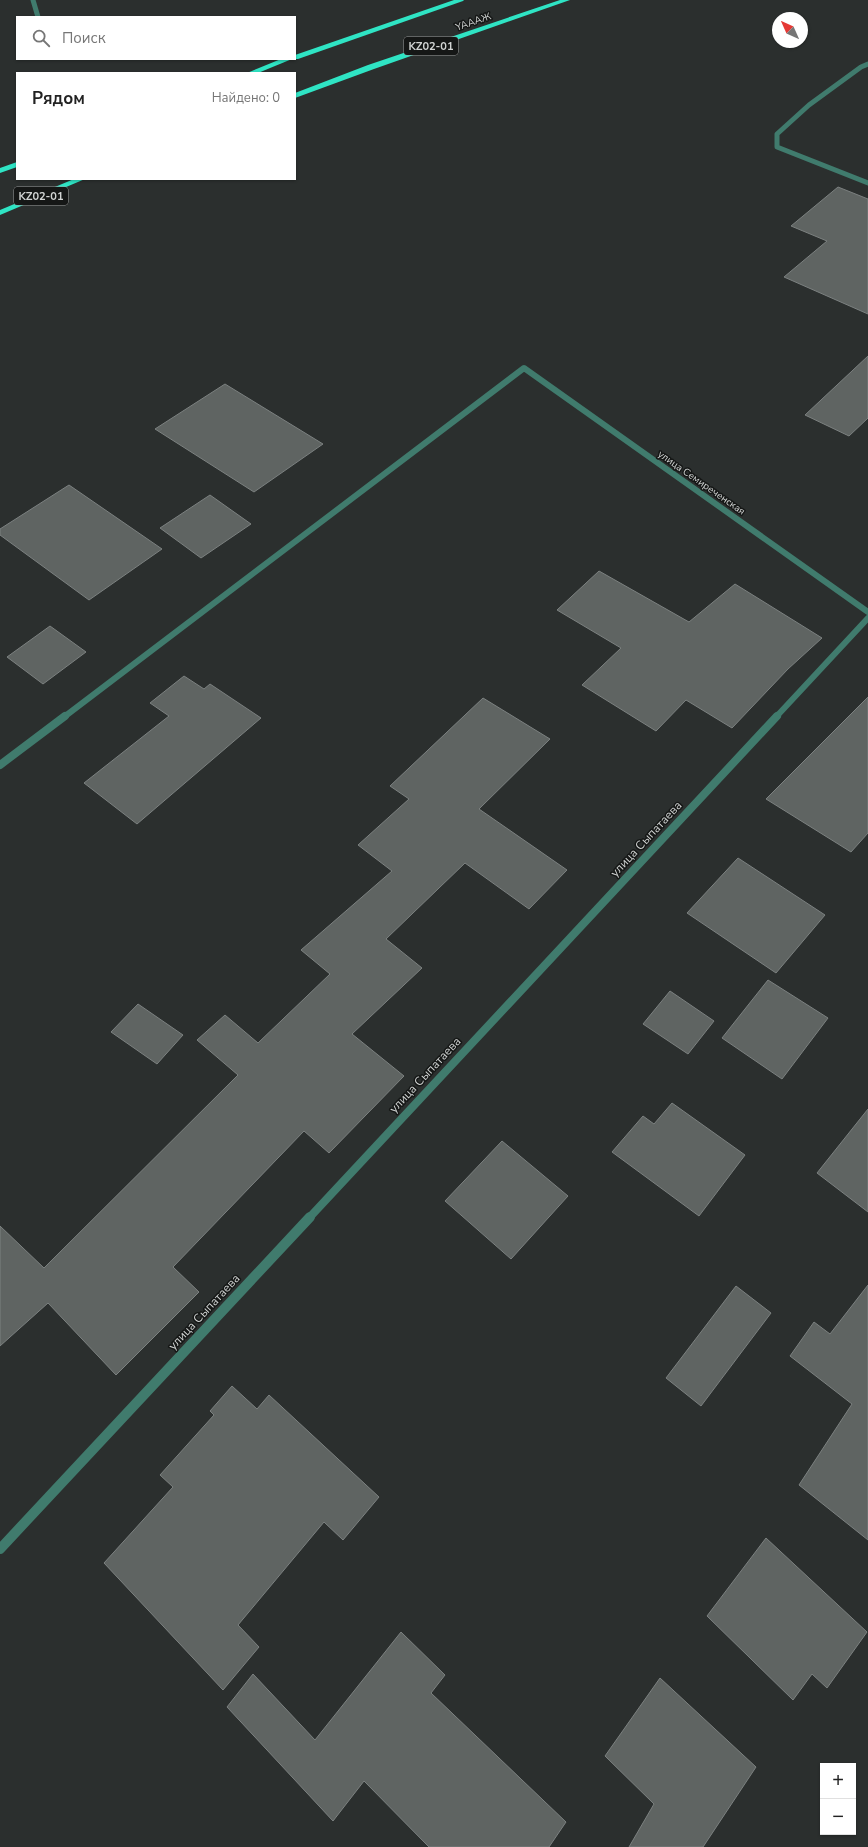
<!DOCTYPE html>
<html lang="ru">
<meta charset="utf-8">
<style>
:root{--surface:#fff;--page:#f6f6f6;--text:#222;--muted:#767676;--line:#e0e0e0}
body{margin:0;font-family:"Nunito Sans",sans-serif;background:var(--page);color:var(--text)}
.controls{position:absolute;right:12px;bottom:12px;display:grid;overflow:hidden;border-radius:0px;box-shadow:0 1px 3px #0004}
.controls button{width:36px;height:36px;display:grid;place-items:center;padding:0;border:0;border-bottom:1px solid var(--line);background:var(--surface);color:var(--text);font:20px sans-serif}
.compass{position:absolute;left:772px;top:12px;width:36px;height:36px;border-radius:50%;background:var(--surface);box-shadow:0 1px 3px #0004;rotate:315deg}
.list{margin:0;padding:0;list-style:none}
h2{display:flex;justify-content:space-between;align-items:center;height:52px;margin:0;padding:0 16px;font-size:17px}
h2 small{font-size:13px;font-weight:400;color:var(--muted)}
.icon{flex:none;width:22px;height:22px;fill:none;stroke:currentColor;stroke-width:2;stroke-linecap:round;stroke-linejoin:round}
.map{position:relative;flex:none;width:868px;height:1847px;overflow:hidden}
.search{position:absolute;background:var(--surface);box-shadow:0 1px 3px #0004;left:16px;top:16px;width:280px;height:44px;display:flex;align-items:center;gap:10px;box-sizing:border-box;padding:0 14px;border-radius:0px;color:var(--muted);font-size:15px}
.panel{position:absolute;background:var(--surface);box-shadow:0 1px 3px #0004;left:16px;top:72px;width:280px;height:108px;border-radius:0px}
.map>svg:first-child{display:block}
</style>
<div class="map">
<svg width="868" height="1847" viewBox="0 0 868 1847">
<rect width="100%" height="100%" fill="#2b2f2e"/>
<g fill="#5f6462" stroke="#7c8180">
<polygon points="838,187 868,199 868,314 784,277 827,241 791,226"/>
<polygon points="868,356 868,418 849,436 805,415"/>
<polygon points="225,384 323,444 254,492 155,429"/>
<polygon points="69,485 162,549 89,600 0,535 0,529"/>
<polygon points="210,495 251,524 201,558 160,528"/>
<polygon points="599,571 689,622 735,584 822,638 788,669 732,728 686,700 656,731 582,685 621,648 557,610"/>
<polygon points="50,626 86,652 43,684 7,657"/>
<polygon points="184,676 204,689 210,684 261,718 137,824 84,783 169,716 150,703"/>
<polygon points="868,697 868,833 851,852 766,799"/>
<polygon points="483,698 550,739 479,809 567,870 529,909 465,863 386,939 422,968 352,1034 404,1076 329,1153 304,1131 173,1267 199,1292 116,1375 48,1303 0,1346 0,1226 44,1268 238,1075 197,1040 225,1015 258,1043 330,974 301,950 392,871 358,845 409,799 390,786"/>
<polygon points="738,858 825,915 776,973 687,913"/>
<polygon points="768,980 828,1018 782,1079 722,1038"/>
<polygon points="670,991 714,1021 688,1054 643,1024"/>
<polygon points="138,1004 183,1035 157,1064 111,1032"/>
<polygon points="672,1103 745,1155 699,1216 612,1152 643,1116 654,1124"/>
<polygon points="868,1109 868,1212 817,1173"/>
<polygon points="502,1141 568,1196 511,1259 445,1201"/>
<polygon points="868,1285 868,1540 799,1485 852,1404 790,1356 814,1322 830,1334"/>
<polygon points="736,1286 771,1313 701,1406 666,1378"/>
<polygon points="232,1386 257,1409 269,1395 379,1497 343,1540 324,1522 238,1625 259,1647 223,1690 104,1563 173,1487 160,1475 214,1415 210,1411"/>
<polygon points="766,1538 867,1632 827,1688 812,1674 793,1700 707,1616"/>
<polygon points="401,1632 445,1675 431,1693 566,1822 549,1847 429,1847 364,1781 333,1821 227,1707 253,1674 315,1740"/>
<polygon points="660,1678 756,1767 703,1847 629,1847 654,1804 605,1756"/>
</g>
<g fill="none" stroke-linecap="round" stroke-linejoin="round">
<polyline stroke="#407b6d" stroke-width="5" points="868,64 861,67 809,105 777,134 777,147 868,183"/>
<polyline stroke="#407b6d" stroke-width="5" points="33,0 38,17"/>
<g stroke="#407b6d" stroke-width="6">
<polyline points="64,717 524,368 868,612"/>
<polyline points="776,717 868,618"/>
</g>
<g stroke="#407b6d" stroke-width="8">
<polyline points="0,765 65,716"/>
<polyline points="309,1218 777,716"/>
</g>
<polyline stroke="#407b6d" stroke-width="10" points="0,1549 310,1217"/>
<g fill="#2fe4c4" fill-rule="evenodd">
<polygon points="454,0 464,0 463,1 298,59 294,59 295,55"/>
<polygon points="560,0 570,0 374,69 295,98 295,93 368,65"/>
<polygon points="281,59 292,59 258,73 247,73"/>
<polygon points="17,162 17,167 0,173 0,168"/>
<polygon points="74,179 85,179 0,215 0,210"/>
</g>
</g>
<g text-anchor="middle" stroke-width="3" stroke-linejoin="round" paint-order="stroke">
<g font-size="10" fill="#d1d4d3" stroke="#151716">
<text transform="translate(473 21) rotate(-19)" y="4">ҮАААЖ</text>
<text transform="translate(702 482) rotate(35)" y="4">улица Семиреченская</text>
</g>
<g fill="#151716" stroke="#999b9a" stroke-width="1">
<rect x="404" y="37" width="54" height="18" rx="3"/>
<rect x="14" y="187" width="54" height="18" rx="3"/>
</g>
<g font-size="11" font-weight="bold" fill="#d1d4d3">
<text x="431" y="50">KZ02-01</text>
<text x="41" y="200">KZ02-01</text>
</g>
<g font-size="12" fill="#d1d4d3" stroke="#151716">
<text transform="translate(646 839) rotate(-47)" y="4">улица Сыпатаева</text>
<text transform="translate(425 1075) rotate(-47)" y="4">улица Сыпатаева</text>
<text transform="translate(204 1312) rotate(-47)" y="4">улица Сыпатаева</text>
</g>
</g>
</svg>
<div class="controls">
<button>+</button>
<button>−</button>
</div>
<svg class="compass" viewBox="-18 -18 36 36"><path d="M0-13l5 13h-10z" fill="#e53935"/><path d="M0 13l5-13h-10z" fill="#767676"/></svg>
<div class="search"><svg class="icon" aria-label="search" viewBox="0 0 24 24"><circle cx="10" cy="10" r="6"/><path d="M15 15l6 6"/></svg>Поиск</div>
<section class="panel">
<h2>Рядом<small>Найдено: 0</small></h2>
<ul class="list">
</ul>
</section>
</div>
